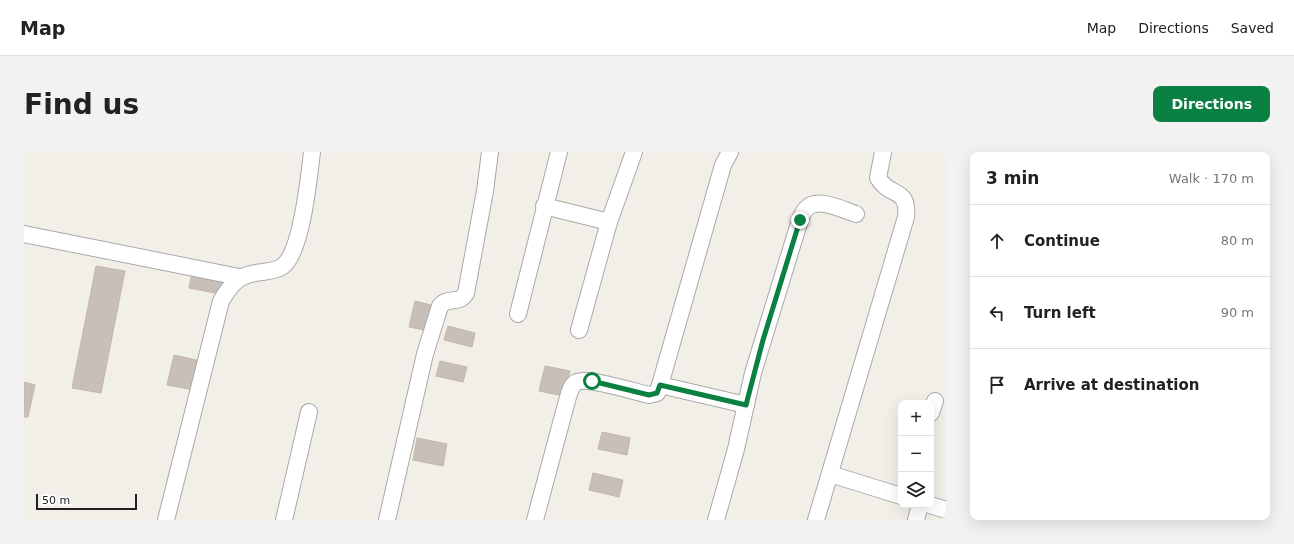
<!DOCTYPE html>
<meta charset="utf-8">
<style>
:root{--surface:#fff;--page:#f2f2f2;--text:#222;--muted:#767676;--line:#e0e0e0;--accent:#0b8043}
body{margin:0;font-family:"DejaVu Sans",sans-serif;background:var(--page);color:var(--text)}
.controls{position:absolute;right:12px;bottom:12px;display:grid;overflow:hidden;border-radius:8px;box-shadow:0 4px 16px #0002}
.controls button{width:36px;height:36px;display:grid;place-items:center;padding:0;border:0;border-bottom:1px solid var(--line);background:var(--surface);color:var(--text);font:20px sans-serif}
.scale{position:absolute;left:12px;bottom:10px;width:101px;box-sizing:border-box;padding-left:4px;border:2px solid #222;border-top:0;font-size:11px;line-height:14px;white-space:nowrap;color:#222;-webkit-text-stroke:3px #fff;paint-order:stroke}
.stop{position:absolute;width:12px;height:12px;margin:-9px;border:3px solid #0b8043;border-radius:50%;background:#fff}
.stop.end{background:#0b8043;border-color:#fff;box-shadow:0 1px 4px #0008}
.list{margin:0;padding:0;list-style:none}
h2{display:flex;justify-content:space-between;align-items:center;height:52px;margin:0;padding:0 16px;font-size:17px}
h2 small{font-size:13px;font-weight:400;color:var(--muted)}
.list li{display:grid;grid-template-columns:26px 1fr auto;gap:12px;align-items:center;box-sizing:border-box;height:72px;padding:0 16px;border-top:1px solid var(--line)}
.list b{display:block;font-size:15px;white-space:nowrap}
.list em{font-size:13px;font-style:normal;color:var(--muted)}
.icon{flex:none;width:22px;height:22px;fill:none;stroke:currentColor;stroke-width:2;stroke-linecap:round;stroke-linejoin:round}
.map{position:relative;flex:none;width:922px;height:368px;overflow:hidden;border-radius:8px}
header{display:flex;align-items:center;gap:24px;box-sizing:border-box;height:56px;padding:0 20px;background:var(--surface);border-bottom:1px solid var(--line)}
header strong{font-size:19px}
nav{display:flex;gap:22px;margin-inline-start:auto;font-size:14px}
.intro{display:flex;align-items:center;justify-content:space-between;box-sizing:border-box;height:96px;padding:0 24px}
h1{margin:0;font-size:28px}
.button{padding:10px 18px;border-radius:8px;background:var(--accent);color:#fff;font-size:14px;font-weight:700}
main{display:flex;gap:24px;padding:0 24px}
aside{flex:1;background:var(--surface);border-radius:8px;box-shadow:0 4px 16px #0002}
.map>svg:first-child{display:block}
</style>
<header>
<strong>Map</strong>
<nav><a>Map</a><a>Directions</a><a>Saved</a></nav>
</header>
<div class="intro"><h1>Find us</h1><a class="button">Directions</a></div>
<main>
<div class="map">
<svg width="922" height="368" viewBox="0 0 922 368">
<rect width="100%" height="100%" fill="#f2efe9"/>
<g fill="#c7bfb8" stroke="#c4b6ab">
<polygon points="72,114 101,119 77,241 48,236"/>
<polygon points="168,121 200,127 197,142 165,136"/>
<polygon points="391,149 411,154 405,179 385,175"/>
<polygon points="424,174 451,181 448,195 420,188"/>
<polygon points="150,203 177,209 170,238 143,233"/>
<polygon points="416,209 443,215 439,230 412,224"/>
<polygon points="521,214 546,219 540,244 515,239"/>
<polygon points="0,230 11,233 4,265 0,265"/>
<polygon points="578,280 606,286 603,303 574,297"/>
<polygon points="393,286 423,292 419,314 389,308"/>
<polygon points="569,321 599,328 595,345 565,338"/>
</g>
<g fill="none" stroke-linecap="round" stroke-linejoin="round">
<g stroke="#a9a9a9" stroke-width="18">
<g id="street">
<polyline points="520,54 585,70"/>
<polyline points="0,82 215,125"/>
<polyline points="494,162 535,0"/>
<polyline points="555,178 585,70 610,0"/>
<polyline points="636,233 699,13 706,0"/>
<polyline points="907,261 911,249"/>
<polyline points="806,322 877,344"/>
<polyline points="906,353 922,358"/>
<path d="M142,368L197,149C208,130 216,122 239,120C245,119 254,118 259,114C278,99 285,25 288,0"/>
<polyline points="260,368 285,260"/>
<path d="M363,368L401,202L416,154C424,144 436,153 442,141L461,39L466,0"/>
<path d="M511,368L544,245C546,239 547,233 553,230C564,225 611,240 625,243L633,241L636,233L722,253"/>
<path d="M692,368L712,297L729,221L776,68C777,65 779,60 782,57C793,44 819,58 832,62"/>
<path d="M792,368L882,65C885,35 866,46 854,26L859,0"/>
<polyline points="892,368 896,353"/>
</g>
</g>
<use href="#street" stroke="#fff" stroke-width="16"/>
</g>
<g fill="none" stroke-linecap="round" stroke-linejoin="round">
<polyline stroke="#0b8043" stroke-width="5" points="568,229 625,243 633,241 636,233 722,253 739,188 776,68"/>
</g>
</svg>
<div class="controls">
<button>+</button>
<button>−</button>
<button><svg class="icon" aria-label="layers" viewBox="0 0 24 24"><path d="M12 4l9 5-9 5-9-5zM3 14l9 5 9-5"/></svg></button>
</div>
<div class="scale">50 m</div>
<div class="stop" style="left:568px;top:229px"></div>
<div class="stop end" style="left:776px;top:68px"></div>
</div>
<aside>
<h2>3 min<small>Walk · 170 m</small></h2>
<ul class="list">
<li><svg class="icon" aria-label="ahead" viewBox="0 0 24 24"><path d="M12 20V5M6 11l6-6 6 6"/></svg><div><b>Continue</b></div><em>80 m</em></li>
<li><svg class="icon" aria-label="left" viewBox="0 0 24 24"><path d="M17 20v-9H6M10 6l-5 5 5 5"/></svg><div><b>Turn left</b></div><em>90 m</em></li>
<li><svg class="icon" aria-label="arrive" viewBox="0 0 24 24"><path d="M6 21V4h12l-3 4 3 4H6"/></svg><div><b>Arrive at destination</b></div></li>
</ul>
</aside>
</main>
